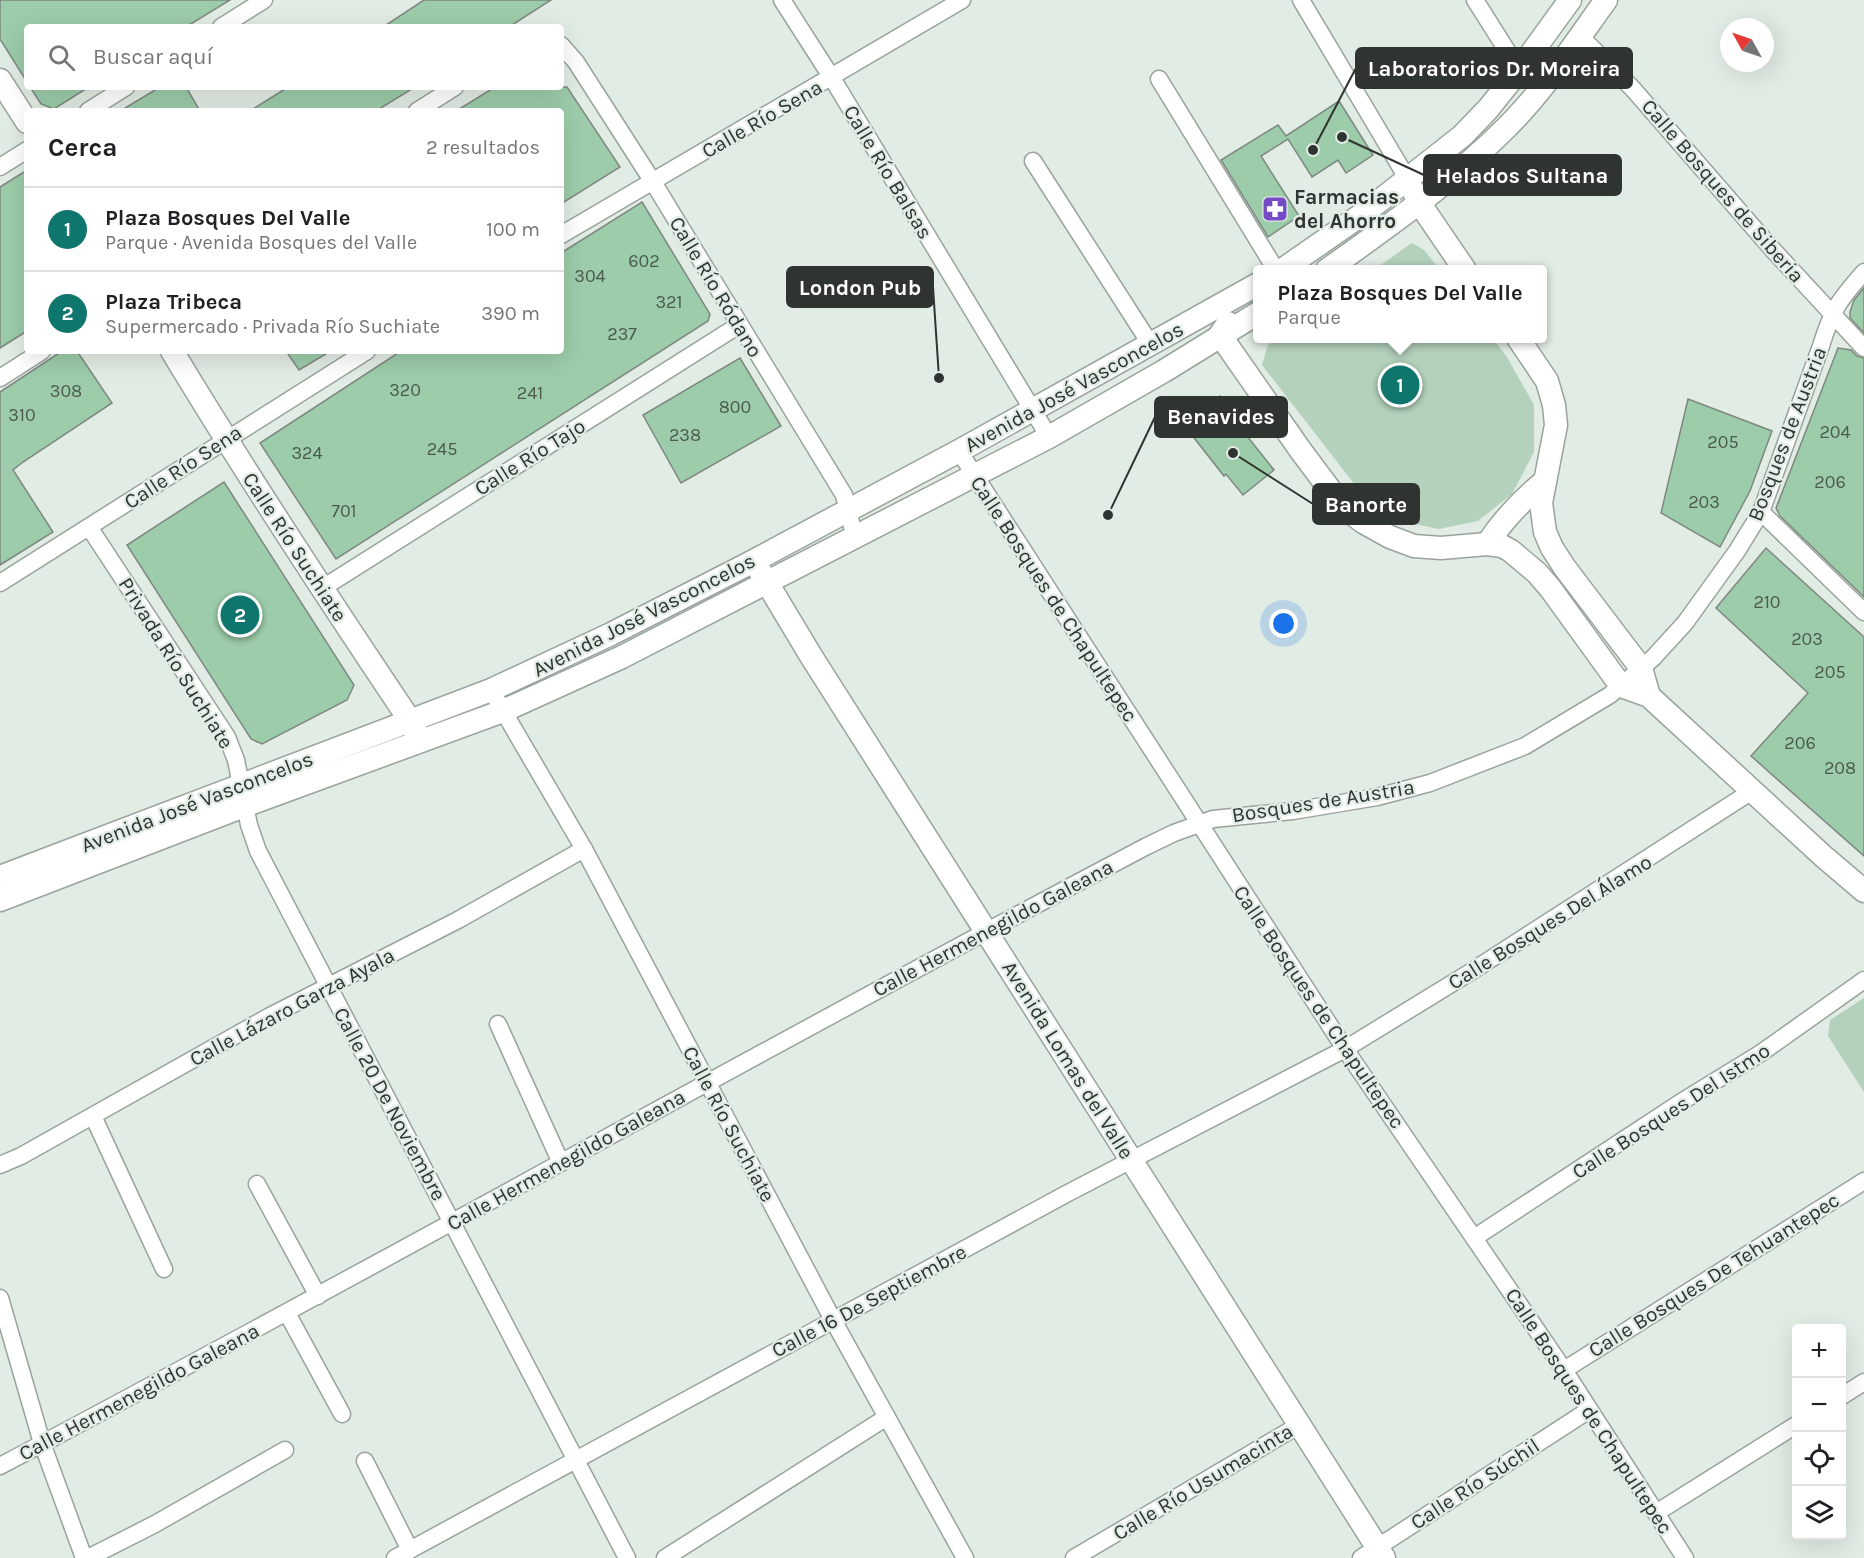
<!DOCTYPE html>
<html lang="es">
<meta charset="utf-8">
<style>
:root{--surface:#fff;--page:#f6f6f6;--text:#202124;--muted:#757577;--line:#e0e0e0;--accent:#0f766e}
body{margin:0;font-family:Karla,sans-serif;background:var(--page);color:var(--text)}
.controls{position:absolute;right:18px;bottom:18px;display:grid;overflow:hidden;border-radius:6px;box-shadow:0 6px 24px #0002}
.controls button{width:54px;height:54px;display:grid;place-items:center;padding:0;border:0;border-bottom:2px solid var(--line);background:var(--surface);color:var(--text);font:30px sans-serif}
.compass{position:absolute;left:1720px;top:18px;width:54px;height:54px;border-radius:50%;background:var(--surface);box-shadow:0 6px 24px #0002;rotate:310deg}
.you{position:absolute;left:1284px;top:624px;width:21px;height:21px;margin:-15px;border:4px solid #fff;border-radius:50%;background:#1a73e8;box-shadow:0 0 0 9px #1a73e833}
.badge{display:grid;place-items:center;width:39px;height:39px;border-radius:50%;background:var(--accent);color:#fff;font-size:20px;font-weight:700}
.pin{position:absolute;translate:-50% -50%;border:3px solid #fff;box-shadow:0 2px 6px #0006}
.popup{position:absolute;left:1253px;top:265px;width:294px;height:78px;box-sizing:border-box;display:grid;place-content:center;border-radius:6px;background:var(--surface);filter:drop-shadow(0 2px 4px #0005);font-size:20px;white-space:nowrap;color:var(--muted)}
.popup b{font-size:22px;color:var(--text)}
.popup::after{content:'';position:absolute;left:50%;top:100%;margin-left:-12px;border:12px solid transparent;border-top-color:var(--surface)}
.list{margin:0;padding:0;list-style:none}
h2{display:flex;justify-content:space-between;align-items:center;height:78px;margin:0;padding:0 24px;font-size:26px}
h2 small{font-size:20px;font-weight:400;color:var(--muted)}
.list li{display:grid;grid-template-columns:39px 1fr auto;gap:18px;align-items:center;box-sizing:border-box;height:84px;padding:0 24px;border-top:2px solid var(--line)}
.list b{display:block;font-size:22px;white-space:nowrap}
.list p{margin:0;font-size:20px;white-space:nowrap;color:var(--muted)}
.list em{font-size:20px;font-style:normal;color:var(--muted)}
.icon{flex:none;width:33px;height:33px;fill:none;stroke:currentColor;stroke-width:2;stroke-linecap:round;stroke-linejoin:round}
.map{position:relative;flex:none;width:1864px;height:1558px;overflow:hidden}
.search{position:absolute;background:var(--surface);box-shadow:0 6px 24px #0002;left:24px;top:24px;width:540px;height:66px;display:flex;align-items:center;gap:15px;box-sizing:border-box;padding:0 21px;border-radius:6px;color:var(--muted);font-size:22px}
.panel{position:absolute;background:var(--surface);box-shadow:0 6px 24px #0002;left:24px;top:108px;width:540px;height:246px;border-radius:6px}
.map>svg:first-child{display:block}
</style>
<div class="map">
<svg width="1864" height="1558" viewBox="0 0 1864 1558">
<rect width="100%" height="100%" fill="#e1ece4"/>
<g fill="#b4d1bb">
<polygon points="1412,243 1424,250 1439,269 1375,269"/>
<polygon points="1278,339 1493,339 1507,357 1534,405 1534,452 1512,494 1478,521 1439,529 1400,521 1369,503 1262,365 1268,345"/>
<polygon points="1864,998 1864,1092 1828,1036 1830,1020"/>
</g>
<g fill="#9ccca9" stroke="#7e8881" stroke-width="1.5">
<polygon points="0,0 230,0 186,27 27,27 27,82 0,39"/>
<polygon points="424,0 551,0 509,27 383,27"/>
<polygon points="30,87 89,87 54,109 41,104"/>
<polygon points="160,87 186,87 200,111 120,111"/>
<polygon points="288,87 415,87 376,111 250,111"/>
<polygon points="495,87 567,87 620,167 561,204 561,111 456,111"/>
<polygon points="1339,101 1373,155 1346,173 1338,160 1312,177 1288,139 1261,156 1299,216 1268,237 1221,160 1278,125 1286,136"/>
<polygon points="27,170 27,331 0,348 0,187"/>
<polygon points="642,202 710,314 708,321 336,559 260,443 401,351 561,351 561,253"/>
<polygon points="1864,288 1864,333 1850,318 1850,312 1854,300"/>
<polygon points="1838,348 1851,350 1857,356 1864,358 1864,597 1780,516 1776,508"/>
<polygon points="62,351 77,351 112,403 23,462 13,470 53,532 0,565 0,392"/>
<polygon points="286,351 331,351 299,370"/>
<polygon points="740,358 781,426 681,483 643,415"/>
<polygon points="1220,396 1250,434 1247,436 1274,470 1243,495 1226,474 1224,476 1184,425"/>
<polygon points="1688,399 1772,431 1750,491 1720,547 1661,513"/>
<polygon points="224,482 354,685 347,700 262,744 251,739 127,545"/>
<polygon points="1766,548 1864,637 1864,856 1751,756 1808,693 1716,608"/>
</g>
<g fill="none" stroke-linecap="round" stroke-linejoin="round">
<g stroke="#99a39b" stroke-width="19">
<g id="street">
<polyline points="782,0 832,78 1049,437"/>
<polyline points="1301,0 1407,178"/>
<polyline points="1475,0 1511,57 1540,90"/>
<polyline points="221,27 264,0"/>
<polyline points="1580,36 1633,89 1773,250 1864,348"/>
<polyline points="561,45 576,62 653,182 844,495 855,538"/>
<polyline points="1159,79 1276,270"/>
<polyline points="88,111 126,87"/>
<polyline points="417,111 455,87"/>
<polyline points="1033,161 1151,345"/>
<polyline points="0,167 27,150"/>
<polyline points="561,235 962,0"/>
<polyline points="0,378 42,351"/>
<polyline points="959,451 1345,1049 1564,1370 1685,1558"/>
<polyline points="1761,512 1864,612"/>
<polyline points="89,527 227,737 236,760 249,825 258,851 627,1558"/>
<polyline points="0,583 367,351"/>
<polyline points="321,589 739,325"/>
<polyline points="491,690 584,849 833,1320 965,1558"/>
<polyline points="498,1024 561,1163"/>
<polyline points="93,1116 164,1269"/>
<polyline points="0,1165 21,1156 270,1016 458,920 584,849"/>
<polyline points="257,1184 318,1296"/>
<polyline points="1474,1238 1686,1099 1761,1053 1864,980"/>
<polyline points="0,1298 42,1443 84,1558"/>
<polyline points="287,1313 342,1414"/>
<polyline points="1564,1370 1864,1181"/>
<polyline points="1842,1396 1864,1382"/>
<polyline points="365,1461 410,1550"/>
<path d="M0,1466C384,1263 762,1049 1147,846L1174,833L1213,819L1293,811L1377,797L1430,783L1525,746L1610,695L1653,658L1685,623L1737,551L1761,512L1821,346C1832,310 1839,300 1864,272"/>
<polyline points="1656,1513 1796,1425"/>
<polyline points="88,1558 155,1524 285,1450"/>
<polyline points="395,1558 1068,1193 1345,1049 1469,973 1752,791"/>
<polyline points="665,1558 887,1417"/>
<polyline points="1074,1558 1301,1424"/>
<polyline points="1361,1558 1589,1410"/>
</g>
</g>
<g stroke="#99a39b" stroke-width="25">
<g id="secondary">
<polyline points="0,80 27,122"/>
<polyline points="1413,190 1420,204 1465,270"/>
<polyline points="1282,270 1364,213 1462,136 1488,109 1520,69 1570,0"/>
<path d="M1327,270C1390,225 1453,181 1507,127C1545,89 1575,43 1606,0"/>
<polyline points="1228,323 1220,335 1301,451 1337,499 1349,511 1363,522 1390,537 1414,546 1441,548 1487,544 1502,546 1511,551 1537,573 1550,588 1621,686 1649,696 1823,856 1864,891"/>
<polyline points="1518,338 1547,381 1554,405 1556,425 1541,503 1545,532 1552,548 1565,568 1641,668 1649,696"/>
<path d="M172,351C248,477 329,600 411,722L417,734"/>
<path d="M1487,544C1503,520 1523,499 1545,481"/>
<polyline points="760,571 811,656 1384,1558"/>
<polyline points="0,877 491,690 611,634 746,565 959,451 1258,284"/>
<polyline points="0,900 244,806 503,711 622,657 1049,437 1164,371 1258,313"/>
</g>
</g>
<use href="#street" stroke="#fff" stroke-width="16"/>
<use href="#secondary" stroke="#fff" stroke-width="22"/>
</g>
<defs>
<g id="pharmacy-square" transform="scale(1.35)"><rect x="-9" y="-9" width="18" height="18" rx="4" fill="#744bc4" stroke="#e1ece4"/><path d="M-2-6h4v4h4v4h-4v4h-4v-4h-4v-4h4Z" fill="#fff"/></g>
</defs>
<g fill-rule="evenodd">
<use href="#pharmacy-square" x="1275" y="209"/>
</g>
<g text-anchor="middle" stroke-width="4.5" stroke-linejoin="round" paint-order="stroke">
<g font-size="18" fill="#4b5a4f">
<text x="644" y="267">602</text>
<text x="590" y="282">304</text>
<text x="669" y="308">321</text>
<text x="622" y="340">237</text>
<text x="405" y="396">320</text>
<text x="66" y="397">308</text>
<text x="530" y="399">241</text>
<text x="735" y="413">800</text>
<text x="22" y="421">310</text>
<text x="1835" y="438">204</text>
<text x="685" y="441">238</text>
<text x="1723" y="448">205</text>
<text x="442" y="455">245</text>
<text x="307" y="459">324</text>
<text x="1830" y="488">206</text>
<text x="1704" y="508">203</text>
<text x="344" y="517">701</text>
<text x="1767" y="608">210</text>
<text x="1807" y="645">203</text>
<text x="1830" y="678">205</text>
<text x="1800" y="749">206</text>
<text x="1840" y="774">208</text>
</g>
<g font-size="21" fill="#303431" stroke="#e1ece4">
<text transform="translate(762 119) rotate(-30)" y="7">Calle Río Sena</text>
<text transform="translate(888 172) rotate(59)" y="7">Calle Río Balsas</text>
<text transform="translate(1723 191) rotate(49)" y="7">Calle Bosques de Siberia</text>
<text transform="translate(716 287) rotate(59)" y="7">Calle Río Ródano</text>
<text transform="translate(1074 387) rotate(-29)" y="7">Avenida José Vasconcelos</text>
<text transform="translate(1787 434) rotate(-69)" y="7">Bosques de Austria</text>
<text transform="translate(530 457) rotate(-32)" y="7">Calle Río Tajo</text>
<text transform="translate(183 467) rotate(-33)" y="7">Calle Río Sena</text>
<text transform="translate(295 547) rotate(57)" y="7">Calle Río Suchiate</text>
<text transform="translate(1054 599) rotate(57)" y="7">Calle Bosques de Chapultepec</text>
<text transform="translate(644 615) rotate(-27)" y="7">Avenida José Vasconcelos</text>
<text transform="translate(176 663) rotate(58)" y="7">Privada Río Suchiate</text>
<text transform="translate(1323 801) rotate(-9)" y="7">Bosques de Austria</text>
<text transform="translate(197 802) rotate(-21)" y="7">Avenida José Vasconcelos</text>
<text transform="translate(1550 922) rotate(-32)" y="7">Calle Bosques Del Álamo</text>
<text transform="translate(993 928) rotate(-28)" y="7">Calle Hermenegildo Galeana</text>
<text transform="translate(292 1007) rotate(-28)" y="7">Calle Lázaro Garza Ayala</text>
<text transform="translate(1319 1007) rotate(56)" y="7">Calle Bosques de Chapultepec</text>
<text transform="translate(1068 1060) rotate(58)" y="7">Avenida Lomas del Valle</text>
<text transform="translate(390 1104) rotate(62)" y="7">Calle 20 De Noviembre</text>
<text transform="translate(1671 1111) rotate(-33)" y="7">Calle Bosques Del Istmo</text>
<text transform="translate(729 1124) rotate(62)" y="7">Calle Río Suchiate</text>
<text transform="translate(566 1160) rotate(-29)" y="7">Calle Hermenegildo Galeana</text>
<text transform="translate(1714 1275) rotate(-32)" y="7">Calle Bosques De Tehuantepec</text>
<text transform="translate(869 1301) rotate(-28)" y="7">Calle 16 De Septiembre</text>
<text transform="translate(139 1392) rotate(-28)" y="7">Calle Hermenegildo Galeana</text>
<text transform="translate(1589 1411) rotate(57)" y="7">Calle Bosques de Chapultepec</text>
<text transform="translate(1203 1482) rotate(-31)" y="7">Calle Río Usumacinta</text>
<text transform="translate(1475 1484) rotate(-33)" y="7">Calle Río Súchil</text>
</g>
<g font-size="21" font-weight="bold" fill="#303431" stroke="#e1ece4" text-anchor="start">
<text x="1294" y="204">Farmacias<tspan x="1294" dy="24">del Ahorro</tspan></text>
</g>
</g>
<path fill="none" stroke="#303431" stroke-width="2" d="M1313 150L1356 68M1342 137L1424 175M939 378L933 287M1108 515L1155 417M1233 453L1313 504"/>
<g fill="#303431" stroke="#e1ece4" stroke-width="2">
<circle cx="1313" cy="150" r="6"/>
<circle cx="1342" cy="137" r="6"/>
<circle cx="939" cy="378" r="6"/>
<circle cx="1108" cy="515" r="6"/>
<circle cx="1233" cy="453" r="6"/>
</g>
<g fill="#303431" stroke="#303431" stroke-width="2">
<rect x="1356" y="48" width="276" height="40" rx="6"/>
<rect x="1424" y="155" width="197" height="40" rx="6"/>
<rect x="787" y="267" width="146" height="40" rx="6"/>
<rect x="1155" y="397" width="132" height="40" rx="6"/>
<rect x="1313" y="484" width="106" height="40" rx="6"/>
</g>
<g font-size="22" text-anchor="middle" font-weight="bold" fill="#fff">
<text x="1494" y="76">Laboratorios Dr. Moreira</text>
<text x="1522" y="183">Helados Sultana</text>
<text x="860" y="295">London Pub</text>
<text x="1221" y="424">Benavides</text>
<text x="1366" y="512">Banorte</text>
</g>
</svg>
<div class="controls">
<button>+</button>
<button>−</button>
<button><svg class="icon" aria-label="locate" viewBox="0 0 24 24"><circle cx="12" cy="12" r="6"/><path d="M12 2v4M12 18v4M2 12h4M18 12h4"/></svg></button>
<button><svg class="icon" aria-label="layers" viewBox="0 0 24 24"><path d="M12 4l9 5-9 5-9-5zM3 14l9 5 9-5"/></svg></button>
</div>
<svg class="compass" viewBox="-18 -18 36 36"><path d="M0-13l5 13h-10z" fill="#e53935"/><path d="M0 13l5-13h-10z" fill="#757577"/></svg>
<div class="you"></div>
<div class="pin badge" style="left:1400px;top:385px">1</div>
<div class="popup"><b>Plaza Bosques Del Valle</b>Parque</div>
<div class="pin badge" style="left:240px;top:615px">2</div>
<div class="search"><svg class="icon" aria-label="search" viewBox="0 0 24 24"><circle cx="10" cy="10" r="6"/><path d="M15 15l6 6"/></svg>Buscar aquí</div>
<section class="panel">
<h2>Cerca<small>2 resultados</small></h2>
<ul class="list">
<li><span class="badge">1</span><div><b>Plaza Bosques Del Valle</b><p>Parque · Avenida Bosques del Valle</p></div><em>100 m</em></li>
<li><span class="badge">2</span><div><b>Plaza Tribeca</b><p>Supermercado · Privada Río Suchiate</p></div><em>390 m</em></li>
</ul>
</section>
</div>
